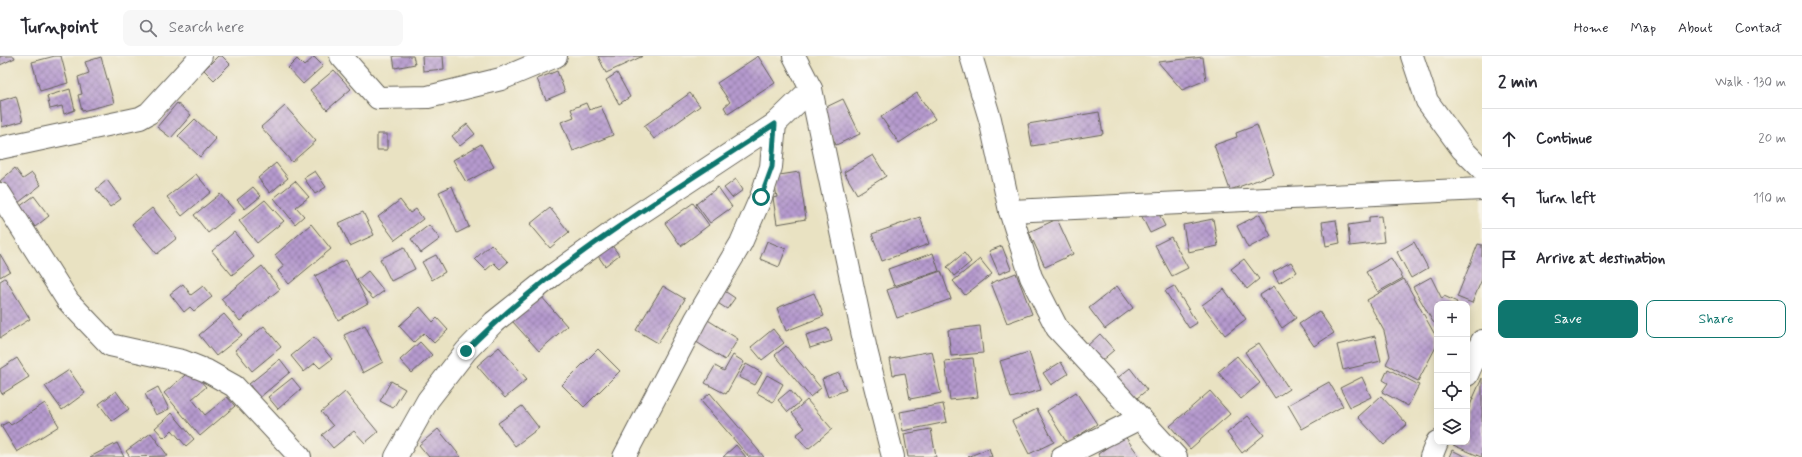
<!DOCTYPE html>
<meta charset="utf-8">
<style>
:root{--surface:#fff;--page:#f7f7f7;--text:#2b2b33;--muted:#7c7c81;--line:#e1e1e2;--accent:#0f766e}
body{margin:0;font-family:Mynerve,sans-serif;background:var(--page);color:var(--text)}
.controls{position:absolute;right:12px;bottom:12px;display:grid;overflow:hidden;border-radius:8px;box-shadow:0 2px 10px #0003}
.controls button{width:36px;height:36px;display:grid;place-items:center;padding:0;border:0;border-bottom:1px solid var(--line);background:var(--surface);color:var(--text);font:20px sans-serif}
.stop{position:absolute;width:12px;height:12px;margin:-9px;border:3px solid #0f766e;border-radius:50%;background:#fff}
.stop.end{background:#0f766e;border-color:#fff;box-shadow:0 1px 4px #0008}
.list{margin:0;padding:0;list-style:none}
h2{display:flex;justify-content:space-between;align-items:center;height:52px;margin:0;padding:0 16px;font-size:17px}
h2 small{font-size:13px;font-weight:400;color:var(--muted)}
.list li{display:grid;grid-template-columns:26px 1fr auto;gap:12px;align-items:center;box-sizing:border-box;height:60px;padding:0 16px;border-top:1px solid var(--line)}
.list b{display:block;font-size:15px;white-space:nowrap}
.list em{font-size:13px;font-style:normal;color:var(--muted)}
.actions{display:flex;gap:8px;padding:12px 16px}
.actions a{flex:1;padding:9px 0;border:1px solid var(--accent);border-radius:8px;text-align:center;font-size:14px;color:var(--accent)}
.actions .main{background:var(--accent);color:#fff}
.icon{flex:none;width:22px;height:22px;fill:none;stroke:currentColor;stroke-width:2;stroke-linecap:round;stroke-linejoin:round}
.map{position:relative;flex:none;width:1482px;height:401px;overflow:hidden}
header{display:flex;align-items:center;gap:24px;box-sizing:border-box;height:56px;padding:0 20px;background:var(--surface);border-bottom:1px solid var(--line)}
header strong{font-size:19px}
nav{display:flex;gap:22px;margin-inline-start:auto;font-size:14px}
.search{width:280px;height:36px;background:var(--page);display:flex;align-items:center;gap:10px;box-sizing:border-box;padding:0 14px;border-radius:8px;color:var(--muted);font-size:15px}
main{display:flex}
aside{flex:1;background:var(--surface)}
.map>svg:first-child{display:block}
</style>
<header>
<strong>Turnpoint</strong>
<div class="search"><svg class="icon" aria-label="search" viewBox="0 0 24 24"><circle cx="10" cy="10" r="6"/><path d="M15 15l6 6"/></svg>Search here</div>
<nav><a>Home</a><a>Map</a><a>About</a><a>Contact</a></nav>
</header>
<main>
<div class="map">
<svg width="1482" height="401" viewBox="0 0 1482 401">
<defs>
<pattern id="building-cross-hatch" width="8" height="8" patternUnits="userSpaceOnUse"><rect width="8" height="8" fill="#b59ace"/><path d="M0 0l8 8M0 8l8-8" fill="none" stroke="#927da6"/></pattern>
</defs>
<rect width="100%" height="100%" fill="#f7f3e8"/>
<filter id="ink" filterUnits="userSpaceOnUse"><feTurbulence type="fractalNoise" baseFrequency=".025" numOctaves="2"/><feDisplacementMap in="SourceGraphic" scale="8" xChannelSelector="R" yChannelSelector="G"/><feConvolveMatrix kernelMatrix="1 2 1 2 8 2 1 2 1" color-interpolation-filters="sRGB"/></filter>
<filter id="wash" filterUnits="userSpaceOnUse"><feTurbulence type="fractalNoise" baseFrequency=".012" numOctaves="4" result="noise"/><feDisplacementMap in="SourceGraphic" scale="16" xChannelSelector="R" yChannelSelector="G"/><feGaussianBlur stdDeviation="0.9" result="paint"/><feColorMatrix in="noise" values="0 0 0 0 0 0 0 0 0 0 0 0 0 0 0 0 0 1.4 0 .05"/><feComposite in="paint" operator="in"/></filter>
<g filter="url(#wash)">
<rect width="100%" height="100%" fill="#e9e2c2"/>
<g id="blocks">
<g fill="url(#building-cross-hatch)">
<polygon points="0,0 14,0 15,2 0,9"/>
<polygon points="55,0 61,0 68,27 40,35 32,6"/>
<polygon points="218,0 222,0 230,8 214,24 204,14"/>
<polygon points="393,0 413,0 415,8 395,12"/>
<polygon points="422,0 443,0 444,13 423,15"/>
<polygon points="598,0 643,0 606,17"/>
<polygon points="758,0 775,27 728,58 724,51 730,46 717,27"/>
<polygon points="101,1 114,47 82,55 78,39 82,38 78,21 89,17 85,6"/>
<polygon points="314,1 323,10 303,28 288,12 297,3 304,10"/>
<polygon points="1203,1 1206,24 1182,34 1158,6"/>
<polygon points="334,14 351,33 327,54 310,34"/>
<polygon points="557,15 565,36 546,44 537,23"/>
<polygon points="617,17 630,41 619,48 606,24"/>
<polygon points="70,33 75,54 64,58 62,50 50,53 47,40"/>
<polygon points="690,37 700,50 654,83 644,70"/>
<polygon points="917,37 935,63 899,87 881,61"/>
<polygon points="16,40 23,65 2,71 0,45"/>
<polygon points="843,43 860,78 836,89 820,54"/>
<polygon points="177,47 191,59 171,82 157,71"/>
<polygon points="586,47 589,54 601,50 613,79 573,95 561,66 574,61 571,53"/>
<polygon points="285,50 316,85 292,106 261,71"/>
<polygon points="1099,56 1103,78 1032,90 1028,68"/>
<polygon points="195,63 216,83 200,101 178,80"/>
<polygon points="467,68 475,78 460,90 452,80"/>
<polygon points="1257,69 1274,118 1230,134 1214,89 1237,81 1236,77"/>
<rect x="377" y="78" width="10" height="16"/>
<polygon points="481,88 494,111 466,126 453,104"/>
<polygon points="873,99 886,120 857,138 844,116"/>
<polygon points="276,107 288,122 270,137 258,122"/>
<polygon points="15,112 23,123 32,117 41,129 18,147 0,125"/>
<polygon points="315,115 326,131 315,138 304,122"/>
<polygon points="799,116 806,163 777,168 773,142 777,141 773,120"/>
<polygon points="196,118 211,136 182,160 167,141"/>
<polygon points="736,123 743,134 732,142 724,132"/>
<polygon points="107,124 121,143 110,151 96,133"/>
<polygon points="295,125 309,141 296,151 304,160 295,168 274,142"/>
<polygon points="452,130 469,171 457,177 439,136"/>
<polygon points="253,131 261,140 245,153 237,144"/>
<polygon points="718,131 732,151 710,167 696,148"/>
<polygon points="220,138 235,155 208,177 194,159"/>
<polygon points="34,140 49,160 35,171 19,151"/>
<polygon points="265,144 284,165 257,187 239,165"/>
<polygon points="400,144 410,157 416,153 423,163 395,184 378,161"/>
<polygon points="693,147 709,169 681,190 665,167"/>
<polygon points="1155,150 1165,170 1150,177 1140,157"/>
<polygon points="152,152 177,182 157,198 132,168"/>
<polygon points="550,152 569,176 550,192 530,168"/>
<polygon points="363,156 374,179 350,190 339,167"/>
<polygon points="1260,158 1271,180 1248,192 1237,170"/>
<polygon points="1381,160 1384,186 1350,190 1348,169 1369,166 1369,161"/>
<polygon points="920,161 929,188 882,205 872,178"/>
<polygon points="1057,163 1073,198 1045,211 1029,176"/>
<polygon points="1213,163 1218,190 1188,196 1183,169"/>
<polygon points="1336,164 1340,187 1326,190 1322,166"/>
<polygon points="311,168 331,193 289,228 278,215 284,210 275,199"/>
<polygon points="429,169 440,183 421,197 411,183"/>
<polygon points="234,176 254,201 232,219 212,195"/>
<polygon points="1171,181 1188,212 1172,220 1155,189"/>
<polygon points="608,184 619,199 605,210 594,194"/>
<polygon points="767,185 786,193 779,211 760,203"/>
<polygon points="1414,186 1428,212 1411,222 1397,196"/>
<polygon points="491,188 508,206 500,213 494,207 486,214 475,203"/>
<polygon points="1478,188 1482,189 1482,223 1472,247 1457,241"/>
<polygon points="1002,190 1011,213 999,218 989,195"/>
<polygon points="404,191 415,213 391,225 380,203"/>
<polygon points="933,197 939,215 894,230 888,213"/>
<polygon points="964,197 971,206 954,220 947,211"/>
<polygon points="0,198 10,215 0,221"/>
<polygon points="436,199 445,216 432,224 422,206"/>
<polygon points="1391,202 1403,222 1378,236 1366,216"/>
<polygon points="980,203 992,218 965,239 953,225"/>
<polygon points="1244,203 1259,223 1247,233 1231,213"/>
<polygon points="346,204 368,247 338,264 315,220"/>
<polygon points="1291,206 1297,216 1279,227 1273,216"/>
<polygon points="262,210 280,233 240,265 221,243"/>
<polygon points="368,215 384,235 373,243 357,224"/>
<polygon points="941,215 951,243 897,262 887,234"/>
<polygon points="1016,217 1032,258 1007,267 991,227"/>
<polygon points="1431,221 1442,243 1444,240 1457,246 1456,248 1437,248 1437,268 1433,266 1413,231"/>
<polygon points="5,222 30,263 0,282 0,225"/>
<polygon points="1404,223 1434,277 1437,279 1437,289 1418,325 1386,308 1390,300 1384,275 1367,244"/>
<polygon points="183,228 191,239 203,230 212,241 194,255 190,251 184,256 170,238"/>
<polygon points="663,230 685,243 658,287 636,274"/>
<polygon points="717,230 735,242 727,253 710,242"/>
<polygon points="1117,230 1133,252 1105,273 1089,252"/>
<polygon points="1174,230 1197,267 1189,272 1165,235"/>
<polygon points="1274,230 1296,262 1282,272 1260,239"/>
<polygon points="1224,233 1246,263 1225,279 1202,249"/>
<polygon points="814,237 824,260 786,275 777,252"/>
<polygon points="541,240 567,270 539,295 512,265"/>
<polygon points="420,251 433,266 437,262 448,274 434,287 424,277 414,286 399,270"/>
<polygon points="1319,255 1334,277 1314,290 1299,268"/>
<polygon points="224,258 242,279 216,300 199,279"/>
<polygon points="703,261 738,283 725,304 690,282"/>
<polygon points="365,269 383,306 363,317 344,279"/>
<polygon points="264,270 281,291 252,315 235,294"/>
<polygon points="980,270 983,297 951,300 948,274"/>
<polygon points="828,272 832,285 810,292 806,279"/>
<polygon points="773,273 784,287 762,304 751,291"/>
<polygon points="1100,278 1114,294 1100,306 1086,291"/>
<polygon points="1375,280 1381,305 1343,314 1337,289"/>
<polygon points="314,281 332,303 320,312 315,307 304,316 291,300"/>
<polygon points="420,286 432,299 412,317 400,304"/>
<polygon points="1259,287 1289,333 1275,342 1245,296"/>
<polygon points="786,290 821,332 810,341 775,299"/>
<polygon points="499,291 527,323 505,342 477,310"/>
<polygon points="598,293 620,315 584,351 562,329"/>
<polygon points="932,295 941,337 910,343 905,317 893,319 890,303"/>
<polygon points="1029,296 1041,334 1011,342 1000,305"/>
<polygon points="733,299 744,306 726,338 705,327 715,310 724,315"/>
<polygon points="1237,300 1260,327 1241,343 1218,316"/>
<polygon points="17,302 29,321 2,338 0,334 0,313"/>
<polygon points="973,302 978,341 950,344 945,305"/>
<polygon points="280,303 290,316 259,342 249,328"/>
<polygon points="1061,306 1068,318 1051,329 1043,317"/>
<polygon points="746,308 762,317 755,329 739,321"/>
<polygon points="1130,312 1147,334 1132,346 1115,324"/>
<polygon points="1388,313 1419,329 1408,350 1382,336 1388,327 1383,324"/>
<polygon points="69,314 85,337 62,354 45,330"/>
<polygon points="191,314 206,331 192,343 205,359 227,341 235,350 200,380 164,337"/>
<polygon points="839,317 846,334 828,341 822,323"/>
<polygon points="767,319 783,328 773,346 757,337"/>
<polygon points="1362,321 1371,341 1350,351 1340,332"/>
<polygon points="292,322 301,333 278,353 268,341"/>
<polygon points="1482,322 1482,401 1481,401 1453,389 1454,386 1467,386 1467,356"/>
<polygon points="391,325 405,333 393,352 380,345"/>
<polygon points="1329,326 1343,350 1302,373 1288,349"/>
<polygon points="158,331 169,353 156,359 145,338"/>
<polygon points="790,334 800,346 788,356 778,344"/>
<polygon points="116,335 129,353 112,365 99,348"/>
<polygon points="1210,335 1230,358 1190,393 1170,370"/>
<polygon points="345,336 378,376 365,387 354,375 333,392 322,379 333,370 321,356"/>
<polygon points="1076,336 1097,368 1067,387 1047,355"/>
<polygon points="710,337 764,401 749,401 701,345"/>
<polygon points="1381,340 1407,368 1384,389 1358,361"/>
<polygon points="807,344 832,373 808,393 796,379 805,372 792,357"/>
<polygon points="45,347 59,370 17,396 1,370 8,366 11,369"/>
<polygon points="943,348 947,366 903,375 900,356"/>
<polygon points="522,350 539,372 515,390 498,367"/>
<polygon points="1037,353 1054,386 1029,398 1012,365"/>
<polygon points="172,357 194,383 186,390 172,374 164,382 155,372"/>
<polygon points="1248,360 1264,379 1242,397 1227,377"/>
<polygon points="438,373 461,401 429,401 419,389"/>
<polygon points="931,373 936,401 908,401 904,378"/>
<polygon points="151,377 168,400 130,401 126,395"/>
<polygon points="1124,379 1140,401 1100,401 1098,398"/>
<polygon points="117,387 124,401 90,401"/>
<polygon points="736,389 746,401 723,401"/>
<polygon points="989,392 992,401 968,401"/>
<polygon points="1452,394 1466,401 1449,401"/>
</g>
</g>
</g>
<g filter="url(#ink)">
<use href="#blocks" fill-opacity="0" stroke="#646156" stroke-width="1"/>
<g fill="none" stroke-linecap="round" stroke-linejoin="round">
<g stroke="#646156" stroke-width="24">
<g id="street">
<polyline points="341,0 378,42 428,41 501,23 556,0"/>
<polyline points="794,0 811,33 866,294 893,401"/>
<polyline points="971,0 990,63 1010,155 1031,221 1057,272 1176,401"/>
<polyline points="1412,0 1427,45 1462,93 1482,113"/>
<polyline points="0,92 140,62 149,57 201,0"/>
<polyline points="0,138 68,245 110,289 182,305 207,315 234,330 300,401"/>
<polyline points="1010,155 1482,133"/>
<polyline points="396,401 428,344 466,295 494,266 553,219 627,166 775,68 811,33"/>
<polyline points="624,401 696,263 741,187 761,141 771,111 775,68"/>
<polyline points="1062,401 1140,362"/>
</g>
</g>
<g stroke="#646156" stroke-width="24">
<g id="secondary">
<polyline points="1467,319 1482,285"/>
<polyline points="1431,401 1437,386"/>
</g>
</g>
<use href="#street" stroke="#fff" stroke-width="22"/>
<use href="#secondary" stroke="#fff" stroke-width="22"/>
</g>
</g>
<g fill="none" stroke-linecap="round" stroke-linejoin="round" filter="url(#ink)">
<path stroke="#0f766e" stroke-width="5" d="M466,295C555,204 669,138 775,68L772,111L761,141"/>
</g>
</svg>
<div class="controls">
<button>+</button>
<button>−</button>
<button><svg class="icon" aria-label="locate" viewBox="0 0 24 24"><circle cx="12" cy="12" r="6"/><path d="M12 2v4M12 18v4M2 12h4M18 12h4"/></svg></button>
<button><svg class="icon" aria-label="layers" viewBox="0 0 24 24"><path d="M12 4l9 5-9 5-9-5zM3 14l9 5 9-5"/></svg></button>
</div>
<div class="stop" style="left:761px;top:141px"></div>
<div class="stop end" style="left:466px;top:295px"></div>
</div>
<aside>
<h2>2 min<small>Walk · 130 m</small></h2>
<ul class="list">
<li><svg class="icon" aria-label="ahead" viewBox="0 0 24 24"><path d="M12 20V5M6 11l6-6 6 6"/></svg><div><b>Continue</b></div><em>20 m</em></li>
<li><svg class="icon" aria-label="left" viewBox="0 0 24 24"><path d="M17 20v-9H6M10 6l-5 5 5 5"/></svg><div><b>Turn left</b></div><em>110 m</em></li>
<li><svg class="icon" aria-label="arrive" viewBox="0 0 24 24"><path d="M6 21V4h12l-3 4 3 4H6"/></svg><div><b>Arrive at destination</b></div></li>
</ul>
<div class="actions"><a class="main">Save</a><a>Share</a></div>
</aside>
</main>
